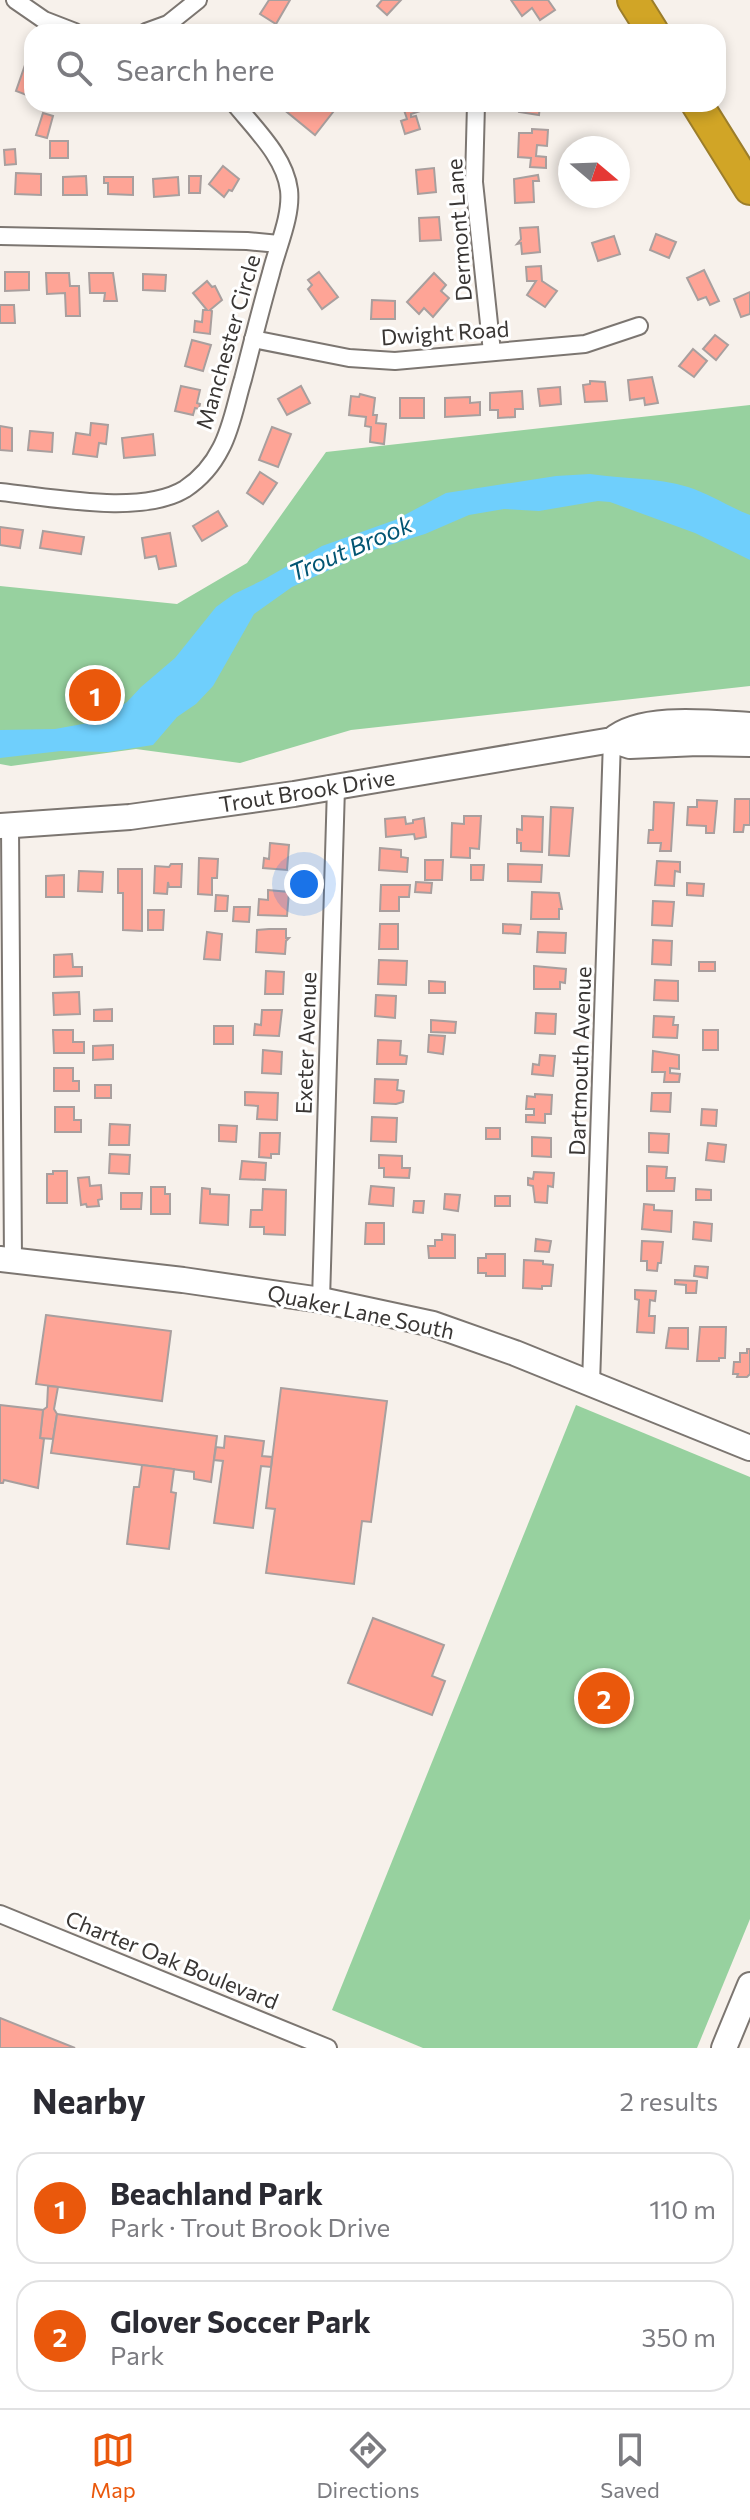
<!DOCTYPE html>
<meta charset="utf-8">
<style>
:root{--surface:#fff;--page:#f2f2f3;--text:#2b2b33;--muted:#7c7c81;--line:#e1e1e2;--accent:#ea580c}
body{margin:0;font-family:Commissioner,sans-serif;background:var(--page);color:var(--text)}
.compass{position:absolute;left:558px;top:136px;width:72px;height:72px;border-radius:50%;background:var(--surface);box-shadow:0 4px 12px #0003;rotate:109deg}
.you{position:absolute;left:304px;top:884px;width:28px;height:28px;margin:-20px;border:6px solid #fff;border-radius:50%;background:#1a73e8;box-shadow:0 0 0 12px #1a73e833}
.badge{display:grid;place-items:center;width:52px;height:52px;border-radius:50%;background:var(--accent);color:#fff;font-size:26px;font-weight:700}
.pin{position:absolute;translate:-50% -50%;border:4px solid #fff;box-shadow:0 2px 8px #0006}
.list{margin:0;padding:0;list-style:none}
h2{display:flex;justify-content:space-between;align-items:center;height:104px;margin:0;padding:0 32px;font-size:34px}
h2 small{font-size:26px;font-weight:400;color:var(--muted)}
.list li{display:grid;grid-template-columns:52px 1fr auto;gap:24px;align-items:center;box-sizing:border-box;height:112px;margin:0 16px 16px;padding:0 16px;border:2px solid var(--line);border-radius:24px}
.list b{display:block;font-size:30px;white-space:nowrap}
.list p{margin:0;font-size:26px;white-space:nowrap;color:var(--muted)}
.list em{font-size:26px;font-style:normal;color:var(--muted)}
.icon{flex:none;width:44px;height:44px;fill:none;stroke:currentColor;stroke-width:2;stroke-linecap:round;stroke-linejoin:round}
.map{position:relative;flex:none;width:750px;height:2048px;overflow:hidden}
.search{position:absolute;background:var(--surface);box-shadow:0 4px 12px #0003;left:24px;right:24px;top:24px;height:88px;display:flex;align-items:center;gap:20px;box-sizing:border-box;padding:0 28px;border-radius:24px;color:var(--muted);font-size:30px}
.sheet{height:360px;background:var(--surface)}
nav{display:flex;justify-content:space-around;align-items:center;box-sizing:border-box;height:112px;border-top:2px solid var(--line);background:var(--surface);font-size:22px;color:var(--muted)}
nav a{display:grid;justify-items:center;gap:4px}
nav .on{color:var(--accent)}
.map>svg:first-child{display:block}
</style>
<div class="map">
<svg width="750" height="2048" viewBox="0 0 750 2048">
<rect width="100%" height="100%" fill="#f7f1eb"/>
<g fill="#97d19f">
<polygon points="750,405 750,686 351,730 240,763 136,749 11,766 0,764 0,586 177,604 247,563 326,452"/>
<polygon points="576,1405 750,1477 750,1919 697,2048 423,2048 332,2010"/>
</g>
<path fill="#6fcffc" d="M590,474C622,479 656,477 688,487C710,494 729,507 750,515V560L695,533L610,502L598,501L539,511L504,509L469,515L425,534L373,550L292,587L254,614L213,686L196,704L177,717L153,745L108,752L61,751L0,758V730L55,729L88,723L109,714L127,702L141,687L175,658L216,607L234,594L263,580L322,546L395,520L446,493L556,476Z"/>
<g fill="#fea496" stroke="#a89f9e" stroke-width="2">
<polygon points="269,0 290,0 276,24 260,14"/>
<polygon points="382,0 401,0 387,15 377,6"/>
<polygon points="511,0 548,0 555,10 540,20 532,8 522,16"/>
<polygon points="25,65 32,67 32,97 16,91"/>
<polygon points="285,104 333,104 337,107 315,135 282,108"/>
<polygon points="402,104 421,104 423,110 411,114 411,117 416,116 420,129 405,134 401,121 407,119"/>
<polygon points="520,104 540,104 539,115 519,112"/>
<polygon points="43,113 53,116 47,138 36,135"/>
<polygon points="532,129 548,130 547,146 537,145 536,156 546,157 546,168 530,167 531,158 518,157 519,133 532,133"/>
<rect x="50" y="141" width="18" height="17"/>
<polygon points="15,149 16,164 5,165 4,150"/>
<polygon points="223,166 239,179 232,191 229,190 224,197 209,184"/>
<polygon points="434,168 436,192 418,194 416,170"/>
<polygon points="16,173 41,174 41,195 15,194"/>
<polygon points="538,175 539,181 533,181 534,202 515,203 514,179"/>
<polygon points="86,176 87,195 63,195 63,177"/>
<polygon points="189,176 201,176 200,193 189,193"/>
<polygon points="104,177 133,177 133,195 108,194 108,183 104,183"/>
<polygon points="178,177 179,195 154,197 153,179"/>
<polygon points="439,217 441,240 420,241 419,218"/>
<polygon points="538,227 540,252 522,254 521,243 517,244 521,239 520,228"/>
<polygon points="656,234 676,242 669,258 650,250"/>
<polygon points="614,236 620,254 598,261 592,243"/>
<polygon points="541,266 542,281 557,291 545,307 527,295 536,281 527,281 526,267"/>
<polygon points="704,270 719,301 710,305 706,297 698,300 687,278"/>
<polygon points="5,272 29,272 29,290 5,291"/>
<polygon points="319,272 338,297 322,309 308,289 312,285 308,280"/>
<polygon points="46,273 69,273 70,286 79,286 80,316 66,316 65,293 47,294"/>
<polygon points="89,273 113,273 117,301 104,301 105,293 90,293"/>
<polygon points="434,273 446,285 441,291 449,298 433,317 424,308 419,314 407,302"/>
<polygon points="143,274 166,275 165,291 143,290"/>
<polygon points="207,281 212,287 215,286 222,300 210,310 212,311 210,334 194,332 195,321 202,322 203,310 207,310 193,293"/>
<polygon points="750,292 750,314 741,317 734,299"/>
<polygon points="372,300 395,301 395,319 371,319"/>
<polygon points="0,305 14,305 15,323 0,323"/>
<polygon points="715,335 728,345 716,360 703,349"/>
<polygon points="192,340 211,345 203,371 185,366"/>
<polygon points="693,349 707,361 694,377 679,366"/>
<polygon points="652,377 658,403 645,405 644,398 630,400 628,380"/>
<polygon points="590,381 605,382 607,401 585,402 583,385 590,384"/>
<polygon points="181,386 200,390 197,403 200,404 199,409 195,408 193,415 175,411"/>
<polygon points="301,386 310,403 287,415 278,399"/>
<polygon points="560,387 561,404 540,406 538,389"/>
<polygon points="522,391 523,409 515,409 515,417 498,418 498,410 490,410 490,393"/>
<polygon points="360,394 375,398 373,415 377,415 376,423 386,424 384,444 370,442 371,427 365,426 366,417 349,415 351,396 359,397"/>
<polygon points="470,397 470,403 480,402 480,415 445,417 445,398"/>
<rect x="400" y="398" width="24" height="20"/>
<polygon points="91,423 108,425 106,444 99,443 97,457 73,454 76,433 90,435"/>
<polygon points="0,426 12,428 12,451 0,450"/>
<polygon points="272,427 291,434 278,467 259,460"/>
<polygon points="30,431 53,433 52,452 28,450"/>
<polygon points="153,434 155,455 124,458 122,438"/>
<polygon points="260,472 277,483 263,504 247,493"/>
<polygon points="218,511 227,526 202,541 193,526"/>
<polygon points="0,527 23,530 20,548 0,545"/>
<polygon points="43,531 84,537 81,554 40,548"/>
<polygon points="170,533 176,566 159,569 156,556 145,558 142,538"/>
<polygon points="735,799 750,799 750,825 744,825 743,832 734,832"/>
<polygon points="697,800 717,801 714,833 706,833 706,826 687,825 688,807 697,807"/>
<polygon points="654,802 674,803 671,851 660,851 661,843 648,843 649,830 653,830"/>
<polygon points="551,807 573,808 569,856 549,855"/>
<polygon points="464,816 481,816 479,849 470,848 470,858 451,857 452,823 464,824"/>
<polygon points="522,816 543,817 542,852 521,851 521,843 517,843 517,829 522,830"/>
<polygon points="405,817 406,824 413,823 413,820 424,818 426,837 415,839 414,834 386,837 385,819"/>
<polygon points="270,843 289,845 287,870 263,868 264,858 269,859"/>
<polygon points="380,848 401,850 401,857 408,858 407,872 379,870"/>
<polygon points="199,858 218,859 217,878 212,878 212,895 198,894"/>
<polygon points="425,860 443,860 442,880 425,880"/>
<polygon points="657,861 680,862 680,872 675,871 674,886 655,885"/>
<polygon points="171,864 182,864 181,887 169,887 168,882 167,894 154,893 155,866 169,867"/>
<polygon points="508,864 542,865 541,882 508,881"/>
<polygon points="471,865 484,865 483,880 471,880"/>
<polygon points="118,869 142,869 142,931 123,930 123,893 118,893"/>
<polygon points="79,871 103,872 102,892 78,891"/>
<polygon points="64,875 64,897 46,897 46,876"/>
<polygon points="416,882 432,883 431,893 415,892"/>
<polygon points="687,883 704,884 703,896 687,895"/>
<polygon points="381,885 410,885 409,897 399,897 399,911 380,911"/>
<polygon points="268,890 289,892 287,916 258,915 259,899 268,900"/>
<polygon points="532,892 559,893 562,909 559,909 559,919 531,919"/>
<polygon points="216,895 228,896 227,911 215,911"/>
<polygon points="653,901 674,902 672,926 652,925"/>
<polygon points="234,907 250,907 249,922 233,921"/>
<polygon points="148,910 164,910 163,930 148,930"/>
<polygon points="380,924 398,924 398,949 379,949"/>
<polygon points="503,924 521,925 520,934 503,933"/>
<polygon points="269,929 286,929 286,938 289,938 286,941 285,954 256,952 257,930"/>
<polygon points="207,932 222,934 220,960 204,959"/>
<polygon points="538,932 566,933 565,953 537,952"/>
<polygon points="653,940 672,941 671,965 652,964"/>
<polygon points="72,954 73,967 82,967 82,976 54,977 54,955"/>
<polygon points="379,960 407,961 406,985 378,984"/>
<rect x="699" y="962" width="16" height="9"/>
<polygon points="534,966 566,969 565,983 560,982 560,989 534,989"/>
<polygon points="266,971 284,972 283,994 265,994"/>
<polygon points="655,980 678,981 678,1001 654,1000"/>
<polygon points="429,981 445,982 445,993 429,993"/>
<polygon points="79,992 80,1014 54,1015 53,993"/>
<polygon points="376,995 396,996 395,1018 375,1016"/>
<polygon points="112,1009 112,1021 94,1021 94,1010"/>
<polygon points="262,1010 282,1010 279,1036 254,1035 255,1024 261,1025"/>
<polygon points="536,1013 556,1014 555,1034 535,1033"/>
<polygon points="654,1016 674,1017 673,1025 678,1025 677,1038 653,1037"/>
<polygon points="431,1020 456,1022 455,1033 431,1032"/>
<rect x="214" y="1026" width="19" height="18"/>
<polygon points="53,1030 73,1030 73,1042 84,1042 84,1053 54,1053"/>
<rect x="703" y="1030" width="15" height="20"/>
<polygon points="429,1035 445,1036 443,1054 428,1052"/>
<polygon points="378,1040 401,1041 400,1055 407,1056 406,1064 377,1064"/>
<polygon points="113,1045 113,1059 93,1060 93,1046"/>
<polygon points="263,1050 282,1052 281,1074 262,1073"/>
<polygon points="653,1051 679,1055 679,1069 670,1068 670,1073 680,1074 679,1082 664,1082 665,1072 652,1072"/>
<polygon points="540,1055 555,1056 553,1076 532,1074 533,1064 539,1065"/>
<polygon points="54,1068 73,1068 73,1081 79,1081 79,1091 54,1091"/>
<polygon points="375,1079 398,1080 397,1090 404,1091 403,1102 396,1104 374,1103"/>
<rect x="95" y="1085" width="16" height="13"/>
<polygon points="245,1092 278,1093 277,1120 257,1119 258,1106 245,1105"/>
<polygon points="652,1093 671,1093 670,1112 651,1111"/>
<polygon points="535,1094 552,1095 551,1114 545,1114 545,1123 526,1122 526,1115 534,1115 534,1109 526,1109 527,1096 535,1097"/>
<polygon points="55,1107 74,1107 74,1120 81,1120 81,1132 55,1132"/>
<polygon points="702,1109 717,1110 716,1126 701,1125"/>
<polygon points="372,1117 397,1118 396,1142 371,1141"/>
<polygon points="110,1124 130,1125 129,1145 109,1145"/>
<polygon points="219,1125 237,1126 236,1142 219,1141"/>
<rect x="486" y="1128" width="14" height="11"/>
<polygon points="260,1133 280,1133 279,1154 271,1154 271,1158 259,1157"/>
<polygon points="649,1133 669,1134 668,1153 649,1152"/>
<polygon points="532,1137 551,1138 551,1157 532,1156"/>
<polygon points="708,1143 726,1145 724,1162 706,1160"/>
<polygon points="110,1154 130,1155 129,1174 109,1173"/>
<polygon points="379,1155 402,1156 402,1168 410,1168 409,1178 384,1177 384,1168 379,1168"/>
<polygon points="242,1161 266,1163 265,1180 240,1179"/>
<polygon points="647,1166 667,1167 666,1178 675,1178 674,1191 647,1191"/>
<polygon points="53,1171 67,1171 67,1203 47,1203 47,1174 53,1174"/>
<polygon points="534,1172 554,1173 553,1187 548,1186 547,1203 535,1202 533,1186 528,1185 528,1178 533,1179"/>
<polygon points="89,1177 90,1186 101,1185 102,1199 98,1200 99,1206 87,1207 86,1204 81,1205 78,1178"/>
<polygon points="371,1186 394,1188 393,1206 369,1204"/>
<polygon points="151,1187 165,1187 165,1194 170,1194 170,1214 151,1214"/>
<polygon points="202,1188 210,1189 210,1194 229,1195 228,1225 200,1223"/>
<polygon points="263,1189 286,1190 285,1235 264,1234 264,1227 250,1227 251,1210 262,1210"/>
<polygon points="696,1189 711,1190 711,1200 696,1200"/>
<polygon points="121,1193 142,1193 141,1209 121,1209"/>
<polygon points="445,1194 460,1195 458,1211 444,1209"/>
<rect x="495" y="1196" width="15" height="10"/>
<polygon points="414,1201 424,1201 423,1213 413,1212"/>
<polygon points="644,1204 654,1205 654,1210 672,1211 671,1232 642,1229"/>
<polygon points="694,1222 712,1224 711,1241 693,1239"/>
<polygon points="366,1223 384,1223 384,1244 365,1244"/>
<polygon points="442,1234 455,1235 455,1258 429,1258 428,1246 435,1246 435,1240 442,1240"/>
<polygon points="536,1239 551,1241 549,1252 535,1251"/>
<polygon points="642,1241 663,1242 661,1263 658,1263 657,1271 647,1270 647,1261 641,1261"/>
<polygon points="486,1254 505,1254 505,1276 486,1276 486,1273 478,1273 478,1258 486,1258"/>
<polygon points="524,1260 543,1261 543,1264 553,1265 551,1286 542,1286 542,1289 523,1288"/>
<polygon points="695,1266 708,1267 707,1278 694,1276"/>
<polygon points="675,1280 697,1281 696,1293 686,1293 686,1285 675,1284"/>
<polygon points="635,1290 656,1291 655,1301 650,1300 649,1316 655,1316 654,1333 637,1332 639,1300 635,1299"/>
<polygon points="46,1315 171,1331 162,1401 36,1384"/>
<polygon points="700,1327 726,1327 725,1358 719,1358 719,1361 697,1361"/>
<polygon points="669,1328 688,1328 688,1349 666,1348"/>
<polygon points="747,1349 750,1349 750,1374 747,1377 737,1377 738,1374 733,1374 734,1362 740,1362 740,1353 747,1353"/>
<polygon points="48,1386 58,1387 54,1409 57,1414 53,1439 40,1438 43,1410 47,1407"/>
<polygon points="281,1388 387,1401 371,1522 362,1521 354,1584 266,1573 275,1509 266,1508"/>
<polygon points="0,1405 43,1410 40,1438 44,1439 38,1488 4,1480 3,1483 0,1483"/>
<polygon points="57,1414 217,1436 211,1482 194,1479 194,1472 51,1453"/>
<polygon points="225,1436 264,1441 262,1456 272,1457 271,1467 261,1466 253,1528 214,1523 223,1461 214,1460 216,1447 224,1448"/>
<polygon points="142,1465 174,1469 171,1492 176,1493 169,1549 127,1544 134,1487 139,1487"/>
<polygon points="373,1618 444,1645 432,1676 445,1681 432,1715 348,1683"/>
<polygon points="0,2018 75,2048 0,2048"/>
</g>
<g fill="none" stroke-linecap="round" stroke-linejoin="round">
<g stroke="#7c7671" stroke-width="20">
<g id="street">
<polyline points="15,0 44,20 75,32"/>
<polyline points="146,32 168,24 198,0"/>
<polyline points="476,104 474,182 492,352"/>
<polyline points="0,236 247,241 279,244"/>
<polyline points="253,339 349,358 395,361 585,344 639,326"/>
<path d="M0,492C51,497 141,516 185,489C200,479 213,464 221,448C232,427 236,402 243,379C252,344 261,308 271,273C277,248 292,216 289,190C285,157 255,129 235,104"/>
<polyline points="10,826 13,1261"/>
<polyline points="321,1300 336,787"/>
<polyline points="591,1384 612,740"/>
<polyline points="0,1914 328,2048"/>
</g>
</g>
<g stroke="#7c7671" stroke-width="28">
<g id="secondary">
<polyline points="612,740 630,746 698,743 750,744"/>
<path d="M0,826L130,817L294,794L612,740C641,714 713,723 750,725"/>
<polyline points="0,1259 183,1280 321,1300 433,1324 515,1353 750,1448"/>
<polyline points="724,2048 750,1985"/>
</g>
</g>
<g stroke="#9c7e2b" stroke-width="34">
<g id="highway">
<polyline points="633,0 653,32"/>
<polyline points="697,104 750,189"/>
</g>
</g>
<use href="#street" stroke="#fff" stroke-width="16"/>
<use href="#secondary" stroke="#fff" stroke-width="24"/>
<use href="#highway" stroke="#d1a526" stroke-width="30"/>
</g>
<g text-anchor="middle" stroke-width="6" stroke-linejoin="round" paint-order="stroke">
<g font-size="22" fill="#393634" stroke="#fff">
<text transform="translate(459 230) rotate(-94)" y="8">Dermont Lane</text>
<text transform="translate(445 333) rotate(-4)" y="8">Dwight Road</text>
<text transform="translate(228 342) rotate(-74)" y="8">Manchester Circle</text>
<text transform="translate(307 791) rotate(-9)" y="8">Trout Brook Drive</text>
<text transform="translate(306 1043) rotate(-88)" y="8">Exeter Avenue</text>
<text transform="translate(580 1061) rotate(-88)" y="8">Dartmouth Avenue</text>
<text transform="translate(361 1312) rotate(12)" y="8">Quaker Lane South</text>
<text transform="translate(172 1960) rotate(22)" y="8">Charter Oak Boulevard</text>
</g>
<g font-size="24" font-style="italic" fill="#025573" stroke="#fff">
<text transform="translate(351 549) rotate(-23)" y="8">Trout Brook</text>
</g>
</g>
</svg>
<svg class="compass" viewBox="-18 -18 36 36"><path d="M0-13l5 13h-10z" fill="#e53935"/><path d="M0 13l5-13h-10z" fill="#7c7c81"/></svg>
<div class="you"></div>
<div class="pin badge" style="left:95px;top:695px">1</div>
<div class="pin badge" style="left:604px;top:1698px">2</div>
<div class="search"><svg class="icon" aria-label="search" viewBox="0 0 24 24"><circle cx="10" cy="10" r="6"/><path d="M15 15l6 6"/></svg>Search here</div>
</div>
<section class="sheet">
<h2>Nearby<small>2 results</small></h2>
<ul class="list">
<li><span class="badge">1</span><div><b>Beachland Park</b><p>Park · Trout Brook Drive</p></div><em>110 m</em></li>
<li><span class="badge">2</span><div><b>Glover Soccer Park</b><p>Park</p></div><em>350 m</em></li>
</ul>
</section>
<nav>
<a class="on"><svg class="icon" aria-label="map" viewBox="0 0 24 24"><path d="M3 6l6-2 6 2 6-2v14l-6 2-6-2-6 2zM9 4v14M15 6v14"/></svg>Map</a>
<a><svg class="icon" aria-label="directions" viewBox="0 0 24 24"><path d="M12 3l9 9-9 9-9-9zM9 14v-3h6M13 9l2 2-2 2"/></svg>Directions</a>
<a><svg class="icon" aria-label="saved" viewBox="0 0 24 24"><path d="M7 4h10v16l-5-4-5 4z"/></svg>Saved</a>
</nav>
